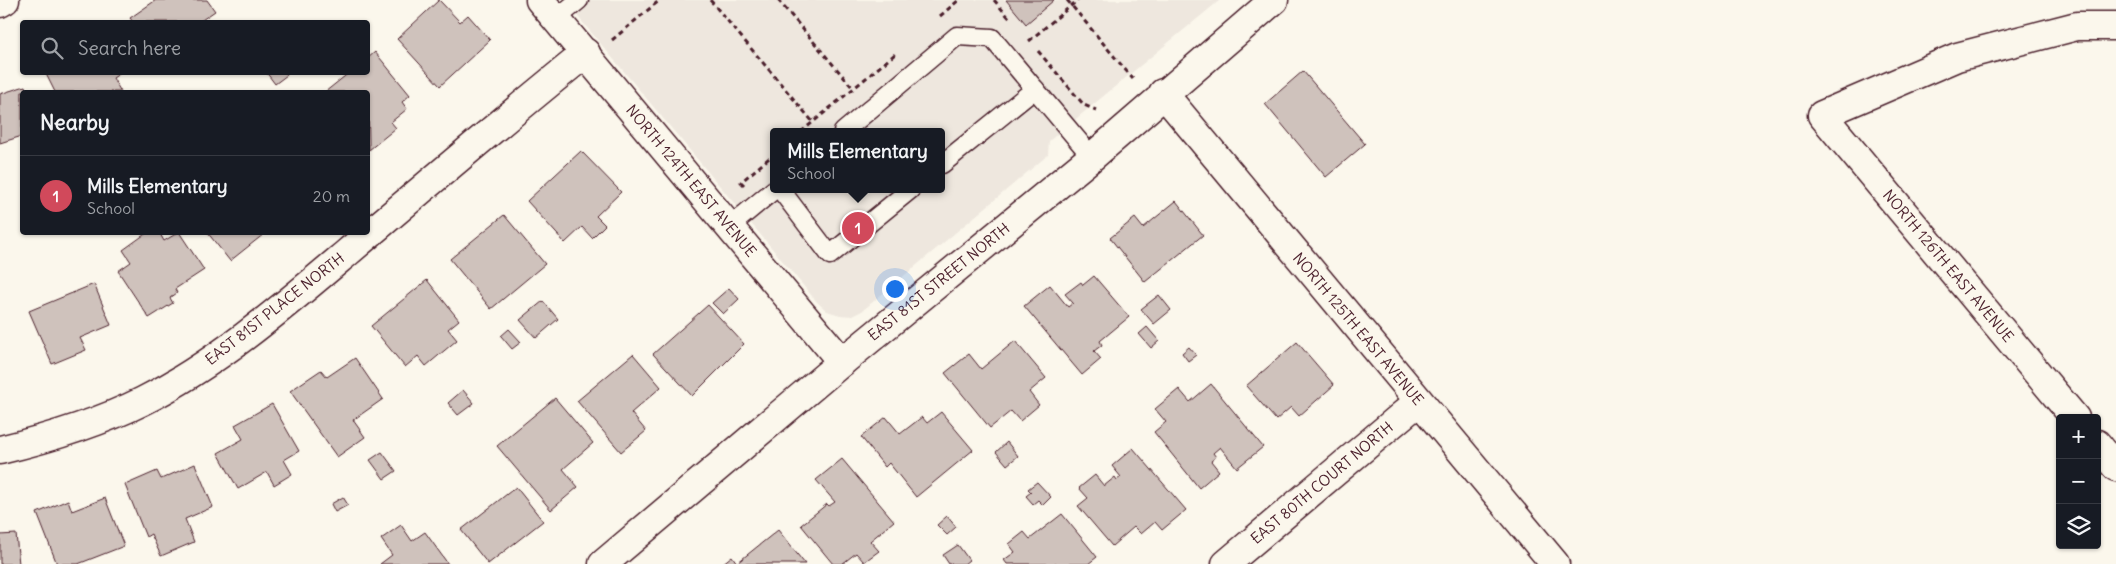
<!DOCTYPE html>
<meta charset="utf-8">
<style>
:root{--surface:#171b24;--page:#242831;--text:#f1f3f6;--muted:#9ea1a6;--line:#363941;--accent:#d1495b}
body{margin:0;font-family:Delius,sans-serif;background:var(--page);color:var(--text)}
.controls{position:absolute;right:15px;bottom:15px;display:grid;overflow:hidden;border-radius:5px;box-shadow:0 1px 4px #0004}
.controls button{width:45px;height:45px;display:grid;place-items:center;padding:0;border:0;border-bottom:1px solid var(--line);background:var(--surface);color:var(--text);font:25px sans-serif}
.you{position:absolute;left:894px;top:288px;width:18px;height:18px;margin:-12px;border:4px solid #fff;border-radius:50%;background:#1a73e8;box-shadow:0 0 0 8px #1a73e833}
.badge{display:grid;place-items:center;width:32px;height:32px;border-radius:50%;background:var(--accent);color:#fff;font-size:16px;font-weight:700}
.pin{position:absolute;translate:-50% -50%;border:2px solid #fff;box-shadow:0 1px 5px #0006}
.popup{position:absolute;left:770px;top:128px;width:175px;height:65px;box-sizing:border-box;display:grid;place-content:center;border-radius:5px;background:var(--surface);filter:drop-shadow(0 1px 4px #0005);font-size:16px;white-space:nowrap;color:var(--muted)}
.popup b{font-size:19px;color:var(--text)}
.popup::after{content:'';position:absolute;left:50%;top:100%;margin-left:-10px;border:10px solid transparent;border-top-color:var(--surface)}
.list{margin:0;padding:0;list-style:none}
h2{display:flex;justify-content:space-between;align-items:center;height:65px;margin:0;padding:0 20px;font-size:21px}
h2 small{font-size:16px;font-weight:400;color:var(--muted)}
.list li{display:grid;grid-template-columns:32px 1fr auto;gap:15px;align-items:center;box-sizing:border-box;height:80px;padding:0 20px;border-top:1px solid var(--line)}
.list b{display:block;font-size:19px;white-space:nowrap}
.list p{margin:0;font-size:16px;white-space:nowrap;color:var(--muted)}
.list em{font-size:16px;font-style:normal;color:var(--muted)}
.icon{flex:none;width:28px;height:28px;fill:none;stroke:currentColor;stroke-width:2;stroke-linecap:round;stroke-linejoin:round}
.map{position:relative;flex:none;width:2116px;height:564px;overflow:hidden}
.search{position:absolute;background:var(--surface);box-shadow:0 1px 4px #0004;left:20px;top:20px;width:350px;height:55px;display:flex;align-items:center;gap:12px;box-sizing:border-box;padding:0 18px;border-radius:5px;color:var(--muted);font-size:19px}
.panel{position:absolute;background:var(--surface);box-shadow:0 1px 4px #0004;left:20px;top:90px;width:350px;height:145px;border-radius:5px}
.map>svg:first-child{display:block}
</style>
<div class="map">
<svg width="2116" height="564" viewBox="0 0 2116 564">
<rect width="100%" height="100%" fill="#fbf7ec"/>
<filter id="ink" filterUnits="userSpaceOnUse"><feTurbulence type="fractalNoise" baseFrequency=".02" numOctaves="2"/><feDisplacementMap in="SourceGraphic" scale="10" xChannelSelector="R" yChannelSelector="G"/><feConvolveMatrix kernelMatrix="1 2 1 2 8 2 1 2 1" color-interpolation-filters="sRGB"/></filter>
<g filter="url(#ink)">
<path fill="#eee7de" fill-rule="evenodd" d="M564,0H1220L1049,141L1048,155L862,311L852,316L840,315L827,311L817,302ZM774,132H942V189H774Z"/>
<g fill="#cfc2bc" stroke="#4a1f2b">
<polygon points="156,0 207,0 215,11 199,22 133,22 130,18"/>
<polygon points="439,0 460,22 468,15 490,40 440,86 397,39"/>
<polygon points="1006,0 1054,0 1026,24"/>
<polygon points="375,52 410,95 402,102 407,109 391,122 396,128 369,150 368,92 325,92 350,72 368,72 368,58"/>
<polygon points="1303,71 1365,144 1326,177 1265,104"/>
<polygon points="45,72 118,72 119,74 113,78 121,92 55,92"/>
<polygon points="266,72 285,72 287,75 275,84"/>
<polygon points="25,86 27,92 22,92 22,136 0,143 0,94"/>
<polygon points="581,151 621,192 596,216 605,225 592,238 582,227 565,243 527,201"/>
<polygon points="1176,201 1203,235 1145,282 1110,238 1135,218 1143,228"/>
<polygon points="504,215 545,264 491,309 450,259"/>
<polygon points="148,232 159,232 164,241 179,232 204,270 175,289 177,293 170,298 173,303 149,318 118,271 131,262 123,250"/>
<polygon points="207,232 263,232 264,234 230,261"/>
<polygon points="1094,276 1129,317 1100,341 1102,345 1094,351 1101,359 1082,375 1024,306 1050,285 1068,307 1073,303 1065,294 1081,282 1083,285"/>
<polygon points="427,280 459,320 448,329 457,340 426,366 418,356 405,367 371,326"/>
<polygon points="94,284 111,325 80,338 86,350 52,364 29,311"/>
<polygon points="729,288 739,299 723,314 712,303"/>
<polygon points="1159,295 1171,310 1154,324 1141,309"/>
<polygon points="543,301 558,319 536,338 520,320"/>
<polygon points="708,305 744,344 692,396 653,354"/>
<polygon points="1147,327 1159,341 1151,348 1139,334"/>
<polygon points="509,329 521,342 512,349 501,336"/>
<polygon points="1015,341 1046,378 1029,392 1039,405 1020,421 1011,411 990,428 945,373 969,354 981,369"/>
<polygon points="1297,342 1334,385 1299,416 1291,407 1276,420 1246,386"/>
<polygon points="1189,347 1196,355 1188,361 1182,353"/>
<polygon points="633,354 661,387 631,413 646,431 621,452 577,401"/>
<polygon points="355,358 383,399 353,420 365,437 337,457 290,391 321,370 327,377"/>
<polygon points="1211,384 1263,447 1237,468 1220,447 1213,453 1216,457 1211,461 1219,471 1199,488 1154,432 1166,422 1155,409 1179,389 1190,402"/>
<polygon points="463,390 474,403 458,415 448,403"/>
<polygon points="555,398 593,443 563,469 578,487 551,510 497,446"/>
<polygon points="272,404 299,451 284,460 292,474 274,485 267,472 238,489 218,453 243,439 235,425"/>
<polygon points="941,412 973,450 916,497 889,463 885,467 861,437 886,417 900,434 922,417 927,423"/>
<polygon points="1007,442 1018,456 1007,465 996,452"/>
<polygon points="1133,448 1186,510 1162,530 1155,522 1141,534 1134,527 1112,546 1078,506 1088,498 1079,488 1095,475 1104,486 1115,477 1117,480 1121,477 1112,466"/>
<polygon points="382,452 396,471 384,479 370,460"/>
<polygon points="842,459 894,521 870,541 879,551 864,562 856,553 842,564 833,564 801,525 827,504 829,506 835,502 816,480"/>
<polygon points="195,464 213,507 185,519 194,542 161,556 151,534 146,537 125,485 157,471 161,479"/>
<polygon points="1037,482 1051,497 1043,505 1038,500 1033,504 1026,496 1031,492 1028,489"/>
<polygon points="516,487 543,521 488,564 461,530"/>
<polygon points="343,497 348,505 335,512 331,504"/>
<polygon points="105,498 124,546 78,564 57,564 37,513 68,500 72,511"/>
<polygon points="1062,514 1097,557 1088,564 1007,564 1004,560 1015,552 1009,544 1024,532 1030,539"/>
<polygon points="947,516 956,527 947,535 937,525"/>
<polygon points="401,525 412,541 425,532 448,564 380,564 392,555 381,539"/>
<polygon points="778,530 805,564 722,564 732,556 737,563"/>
<polygon points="16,534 19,564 0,564 0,535"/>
<polygon points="958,545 969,560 964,564 949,564 943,555"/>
</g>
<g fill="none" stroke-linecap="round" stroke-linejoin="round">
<g stroke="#4a1f2b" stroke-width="21">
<g id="service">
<polyline points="556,19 579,0"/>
<polyline points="843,132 957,36 992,38 1092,157"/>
<polyline points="942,164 1035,89"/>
<polyline points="780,189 830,255 911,189"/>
<polyline points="729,227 775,189"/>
</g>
</g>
<g stroke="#4a1f2b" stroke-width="31">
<g id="minor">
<polyline points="540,0 842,362"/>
<polyline points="0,3 5,0"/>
<polyline points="1163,93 1555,564"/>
<polyline points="2075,418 1822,115 1957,57 2077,26 2116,26"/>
<polyline points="2097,444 2116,467"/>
<path d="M0,450C50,438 97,424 143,401C218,363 284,306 348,252C427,185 505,118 586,53"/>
<polyline points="603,564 842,362 1092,157 1274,0"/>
<polyline points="1226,564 1418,402"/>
</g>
</g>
<g stroke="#4a1f2b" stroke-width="3" stroke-dasharray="5 4" stroke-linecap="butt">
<polyline points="710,0 813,122"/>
<polyline points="778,0 853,88"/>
<polyline points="994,0 1011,20"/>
<polyline points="1067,0 1133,79"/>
<polyline points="940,16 959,0"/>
<polyline points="612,40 660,0"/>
<polyline points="1029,41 1078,0"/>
<polyline points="1038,51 1084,105 1096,110"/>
<polyline points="801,132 895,54"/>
<polyline points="744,185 741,182 774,154"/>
</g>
<use href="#service" stroke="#fbf7ec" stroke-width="18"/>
<use href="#minor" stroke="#fbf7ec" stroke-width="28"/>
</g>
</g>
<g text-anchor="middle" stroke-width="5" stroke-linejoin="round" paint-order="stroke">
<g font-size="15" fill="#4a1f2b" stroke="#fbf7ec">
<text transform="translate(691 181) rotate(50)" y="5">NORTH 124TH EAST AVENUE</text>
<text transform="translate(1948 266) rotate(50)" y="5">NORTH 126TH EAST AVENUE</text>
<text transform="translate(939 282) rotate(-39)" y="5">EAST 81ST STREET NORTH</text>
<text transform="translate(275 309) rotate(-38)" y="5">EAST 81ST PLACE NORTH</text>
<text transform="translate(1358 329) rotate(50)" y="5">NORTH 125TH EAST AVENUE</text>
<text transform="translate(1322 483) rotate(-40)" y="5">EAST 80TH COURT NORTH</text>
</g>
</g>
</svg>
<div class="controls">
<button>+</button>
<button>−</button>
<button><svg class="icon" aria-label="layers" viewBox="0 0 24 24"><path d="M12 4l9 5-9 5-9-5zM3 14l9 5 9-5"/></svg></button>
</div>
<div class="you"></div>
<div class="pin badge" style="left:858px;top:228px">1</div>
<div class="popup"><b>Mills Elementary</b>School</div>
<div class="search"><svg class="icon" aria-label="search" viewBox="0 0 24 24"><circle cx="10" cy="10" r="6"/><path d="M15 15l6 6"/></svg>Search here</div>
<section class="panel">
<h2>Nearby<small></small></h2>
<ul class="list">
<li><span class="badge">1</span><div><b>Mills Elementary</b><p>School</p></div><em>20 m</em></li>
</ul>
</section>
</div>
